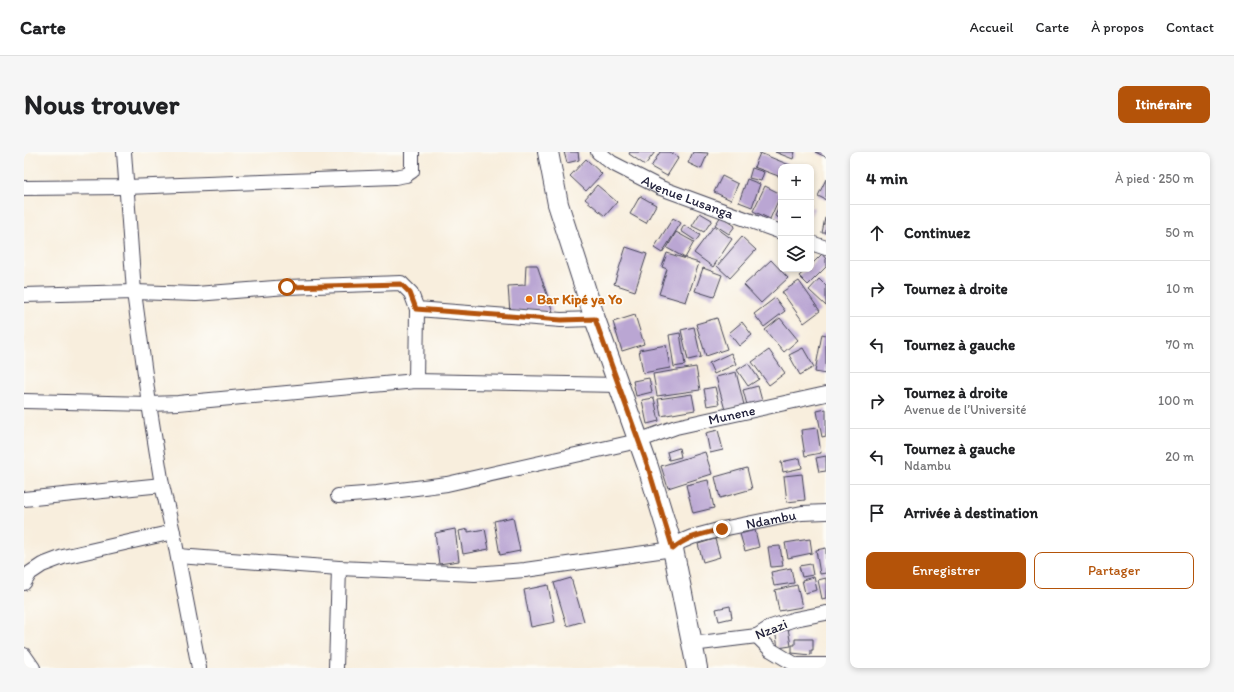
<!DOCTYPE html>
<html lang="fr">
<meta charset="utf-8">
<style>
:root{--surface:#fff;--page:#f6f6f6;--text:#202124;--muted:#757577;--line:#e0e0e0;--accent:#b45309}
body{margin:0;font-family:Itim,sans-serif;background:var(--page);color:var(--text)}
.controls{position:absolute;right:12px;top:12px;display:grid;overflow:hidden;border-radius:8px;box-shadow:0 2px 6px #0003}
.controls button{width:36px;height:36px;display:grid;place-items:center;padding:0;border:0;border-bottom:1px solid var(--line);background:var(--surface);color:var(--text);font:20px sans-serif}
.stop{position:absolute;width:12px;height:12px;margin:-9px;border:3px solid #b45309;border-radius:50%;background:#fff}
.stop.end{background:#b45309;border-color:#fff;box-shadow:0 1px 4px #0008}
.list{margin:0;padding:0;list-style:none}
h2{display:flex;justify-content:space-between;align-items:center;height:52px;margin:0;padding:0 16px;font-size:17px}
h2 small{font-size:13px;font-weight:400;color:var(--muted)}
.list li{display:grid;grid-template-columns:26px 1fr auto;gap:12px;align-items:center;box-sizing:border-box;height:56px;padding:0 16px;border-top:1px solid var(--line)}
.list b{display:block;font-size:15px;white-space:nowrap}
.list p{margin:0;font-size:13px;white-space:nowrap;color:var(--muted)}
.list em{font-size:13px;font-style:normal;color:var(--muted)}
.actions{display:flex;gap:8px;padding:12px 16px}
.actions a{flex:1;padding:9px 0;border:1px solid var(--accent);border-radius:8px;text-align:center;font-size:14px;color:var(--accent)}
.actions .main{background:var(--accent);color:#fff}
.icon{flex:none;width:22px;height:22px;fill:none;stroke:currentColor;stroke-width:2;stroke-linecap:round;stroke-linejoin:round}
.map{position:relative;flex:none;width:802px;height:516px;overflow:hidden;border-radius:8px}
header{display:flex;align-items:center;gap:24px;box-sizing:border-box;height:56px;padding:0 20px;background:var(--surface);border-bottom:1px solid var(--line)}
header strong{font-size:19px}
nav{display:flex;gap:22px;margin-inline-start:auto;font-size:14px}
.intro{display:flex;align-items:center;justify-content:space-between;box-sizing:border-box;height:96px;padding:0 24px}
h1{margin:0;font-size:28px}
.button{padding:10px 18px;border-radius:8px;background:var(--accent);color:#fff;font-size:14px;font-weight:700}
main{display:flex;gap:24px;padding:0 24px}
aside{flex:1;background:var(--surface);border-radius:8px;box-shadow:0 2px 6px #0003}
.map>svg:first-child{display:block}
</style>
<header>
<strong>Carte</strong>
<nav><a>Accueil</a><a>Carte</a><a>À propos</a><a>Contact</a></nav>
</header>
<div class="intro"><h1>Nous trouver</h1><a class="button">Itinéraire</a></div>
<main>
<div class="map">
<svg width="802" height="516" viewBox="0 0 802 516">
<rect width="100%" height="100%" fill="#fdfcf7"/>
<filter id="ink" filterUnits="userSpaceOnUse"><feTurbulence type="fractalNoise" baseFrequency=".025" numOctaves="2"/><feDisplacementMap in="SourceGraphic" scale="8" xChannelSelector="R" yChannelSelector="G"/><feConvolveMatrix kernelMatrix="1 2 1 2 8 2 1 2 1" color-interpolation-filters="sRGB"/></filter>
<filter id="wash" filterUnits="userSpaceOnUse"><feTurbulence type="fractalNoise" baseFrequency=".012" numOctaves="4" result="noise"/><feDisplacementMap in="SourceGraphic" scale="16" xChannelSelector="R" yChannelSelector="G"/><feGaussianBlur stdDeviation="0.9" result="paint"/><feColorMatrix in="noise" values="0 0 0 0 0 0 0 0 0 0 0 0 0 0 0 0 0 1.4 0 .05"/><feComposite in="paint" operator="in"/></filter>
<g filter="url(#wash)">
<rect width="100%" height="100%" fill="#f8eedd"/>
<g id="blocks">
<g fill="#baa6d3">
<polygon points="540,0 554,0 555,8 543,11"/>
<polygon points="606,0 631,0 621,13 605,2"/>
<polygon points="636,0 646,0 655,5 643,24 627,15"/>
<polygon points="669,0 684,1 677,17 664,11"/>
<polygon points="751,0 771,0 769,7"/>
<polygon points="791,0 802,0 802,5"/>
<polygon points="736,1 768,14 767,15 757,15 757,25 730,15"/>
<polygon points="562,7 578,22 562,39 546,24"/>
<polygon points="728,16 740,20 737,29 725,26"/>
<polygon points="698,24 714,32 707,48 690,40"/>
<polygon points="723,27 736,32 728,55 715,50"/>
<polygon points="802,27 802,48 794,44"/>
<polygon points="573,33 593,50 581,64 561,47"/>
<polygon points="741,34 757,42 746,67 729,59"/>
<polygon points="616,44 632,53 622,71 606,62"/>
<polygon points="757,50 757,67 751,64"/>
<polygon points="787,55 790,56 787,64"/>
<polygon points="676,61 688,68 680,80 668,74"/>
<polygon points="697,64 711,74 705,82 691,73"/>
<polygon points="649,66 657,71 638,101 630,96"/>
<polygon points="801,66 802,66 802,81 798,81"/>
<polygon points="660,73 676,83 672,89 657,79"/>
<polygon points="690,74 708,87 689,115 670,101"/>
<polygon points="652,80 670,90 661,106 643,96"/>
<polygon points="718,85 732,98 706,126 693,114"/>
<polygon points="602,95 623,102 611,139 590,132"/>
<polygon points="643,101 675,111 662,150 635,142 643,117 638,115"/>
<polygon points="798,102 802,107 802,115 784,133 775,124 783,117 787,117 787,113"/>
<polygon points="747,108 764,126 737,151 720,133"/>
<polygon points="502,113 513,113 529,160 508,159 486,161 484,134 501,133"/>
<polygon points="679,116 698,123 690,145 671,139"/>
<polygon points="795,127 802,134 802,154 785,138"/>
<polygon points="775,129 796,159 780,171 758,140"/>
<polygon points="751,146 761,159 740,175 730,162"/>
<polygon points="611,163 620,192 598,199 589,170"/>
<polygon points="693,166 703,197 682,204 672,172"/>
<polygon points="756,166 774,188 760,200 741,178"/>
<polygon points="718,170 728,183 715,194 705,181"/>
<polygon points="670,175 677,205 664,208 657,178"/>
<polygon points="656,181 661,213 650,215 645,183"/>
<polygon points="798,182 802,183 802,222 791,220"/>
<polygon points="642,193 646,216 619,221 615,198"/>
<polygon points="779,196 790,215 776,223 765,203"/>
<polygon points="745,198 761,221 745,233 728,210"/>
<polygon points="707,201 712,212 690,222 685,211"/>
<polygon points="724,211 735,227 724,234 713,218"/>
<polygon points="672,215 676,238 633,244 629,222"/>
<polygon points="712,220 720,253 701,258 692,225"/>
<polygon points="625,226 628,240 612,244 609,229"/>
<polygon points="734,234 738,249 723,253 719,238"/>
<polygon points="691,235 695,252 683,254 680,237"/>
<polygon points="668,242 671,258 637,264 634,247"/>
<polygon points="630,246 635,269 623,272 618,248"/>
<polygon points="802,257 802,284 798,285 793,259"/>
<polygon points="793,276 797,301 781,304 777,278"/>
<polygon points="694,278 699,298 686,301 682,281"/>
<polygon points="655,296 657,305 645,308 643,300"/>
<polygon points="681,300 688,322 644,336 637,314"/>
<polygon points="802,304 802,319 795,320 792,306"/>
<polygon points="776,306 778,316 759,320 757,310"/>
<polygon points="723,316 728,337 696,346 691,325"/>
<polygon points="778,322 781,348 763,350 760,324"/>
<polygon points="684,328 690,356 669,361 662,333"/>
<polygon points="489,365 496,399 476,403 470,369"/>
<polygon points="431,377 435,409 415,412 411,381"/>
<polygon points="444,377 444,380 461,377 465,397 439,402 435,379"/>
<polygon points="731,378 735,395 721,399 716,382"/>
<polygon points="691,387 696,405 679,410 674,392"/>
<polygon points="786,387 788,401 764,406 761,391"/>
<polygon points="756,394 759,414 747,415 744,395"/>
<polygon points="802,396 802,421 796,422 792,398"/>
<polygon points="787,412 789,423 778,425 775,414"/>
<polygon points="767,416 770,431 750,434 747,420"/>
<polygon points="790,425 793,438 781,441 778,428"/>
<polygon points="547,426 560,469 543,474 530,431"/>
<polygon points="802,426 802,446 798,447 794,428"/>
<polygon points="524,433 531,470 507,475 500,438"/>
<polygon points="773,433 778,455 755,459 751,438"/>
<polygon points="706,454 708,466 695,469 692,457"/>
<polygon points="764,476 767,494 754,496 751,478"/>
<polygon points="771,487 789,487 789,498 787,498 787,503 768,501 768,493 771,493"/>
</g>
</g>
</g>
<g filter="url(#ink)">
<use href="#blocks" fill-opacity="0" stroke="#424153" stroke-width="1"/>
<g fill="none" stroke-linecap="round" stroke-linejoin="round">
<g stroke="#424153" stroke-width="16">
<g id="minor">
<polyline points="100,0 110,140 125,252 138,333 149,380 175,516"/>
<path id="s1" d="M574,0L588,11L637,36L757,80"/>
<polyline points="0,36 102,35 371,25 382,23 388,19 388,0"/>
<polyline points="787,91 802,96"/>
<polyline points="0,143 110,140 172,142 263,135 377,131 387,141 393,157 537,168 571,167"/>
<polyline points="392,229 393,157"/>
<polyline points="0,249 125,252 154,251 392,229 595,233"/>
<path id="s2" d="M314,344L353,341L423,332L614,289L652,275L802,242"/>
<polyline points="0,347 138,333"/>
<path id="s3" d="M154,404L315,416L451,422L501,418L649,397L656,390L668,385L698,377L778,361L802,360"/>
<polyline points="0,431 6,421 18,413 39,405 149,380"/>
<polyline points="733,484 747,498 772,513 802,513"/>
<polyline points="668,492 733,484 747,475 771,467 802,461"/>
<polyline points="0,503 9,516"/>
<polyline points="312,516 315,416"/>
</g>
</g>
<g stroke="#424153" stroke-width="22">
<polyline id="secondary" points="524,0 534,52 571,167 624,315 649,397 673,516"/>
</g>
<use href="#minor" stroke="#fff" stroke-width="14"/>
<use href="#secondary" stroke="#fff" stroke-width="20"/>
</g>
</g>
<g fill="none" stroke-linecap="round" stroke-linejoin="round" filter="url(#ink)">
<path stroke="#b45309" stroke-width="5" d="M263,135L377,132L386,141L392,157L537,168L571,167L624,315L649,397C663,384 680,382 698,377"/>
</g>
<circle fill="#e8710a" stroke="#fdfcf7" stroke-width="1.5" cx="505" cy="147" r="4"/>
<g text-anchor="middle" stroke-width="3.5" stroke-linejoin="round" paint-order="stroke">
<g font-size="14" fill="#22223b" stroke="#fdfcf7">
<text dy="5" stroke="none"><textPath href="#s1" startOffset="101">Avenue Lusanga</textPath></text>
<text dy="5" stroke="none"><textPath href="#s2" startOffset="403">Munene</textPath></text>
<text dy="5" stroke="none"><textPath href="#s3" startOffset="601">Ndambu</textPath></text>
<text transform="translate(747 477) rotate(-22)" y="5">Nzazi</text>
</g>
<g font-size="14" font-weight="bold" fill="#c56008" stroke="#fdfcf7" text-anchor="start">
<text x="513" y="152">Bar Kipé ya Yo</text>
</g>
</g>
</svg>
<div class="controls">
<button>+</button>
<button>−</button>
<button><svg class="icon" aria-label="layers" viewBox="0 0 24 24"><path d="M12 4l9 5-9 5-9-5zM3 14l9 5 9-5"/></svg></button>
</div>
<div class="stop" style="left:263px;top:135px"></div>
<div class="stop end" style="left:698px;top:377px"></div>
</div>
<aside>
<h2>4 min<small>À pied · 250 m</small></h2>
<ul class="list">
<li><svg class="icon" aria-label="ahead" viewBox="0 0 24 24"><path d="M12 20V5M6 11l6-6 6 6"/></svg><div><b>Continuez</b></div><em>50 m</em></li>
<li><svg class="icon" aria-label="right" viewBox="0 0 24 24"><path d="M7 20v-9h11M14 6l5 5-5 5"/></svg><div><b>Tournez à droite</b></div><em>10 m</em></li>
<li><svg class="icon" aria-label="left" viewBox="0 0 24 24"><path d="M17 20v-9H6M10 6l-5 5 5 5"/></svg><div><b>Tournez à gauche</b></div><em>70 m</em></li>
<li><svg class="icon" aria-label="right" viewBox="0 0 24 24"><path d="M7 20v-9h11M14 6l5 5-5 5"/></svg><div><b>Tournez à droite</b><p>Avenue de l’Université</p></div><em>100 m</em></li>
<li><svg class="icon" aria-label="left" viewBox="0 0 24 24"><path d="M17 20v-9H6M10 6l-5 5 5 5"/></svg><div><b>Tournez à gauche</b><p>Ndambu</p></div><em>20 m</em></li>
<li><svg class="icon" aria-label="arrive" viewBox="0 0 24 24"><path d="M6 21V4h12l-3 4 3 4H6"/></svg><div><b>Arrivée à destination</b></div></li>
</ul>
<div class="actions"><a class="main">Enregistrer</a><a>Partager</a></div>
</aside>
</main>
